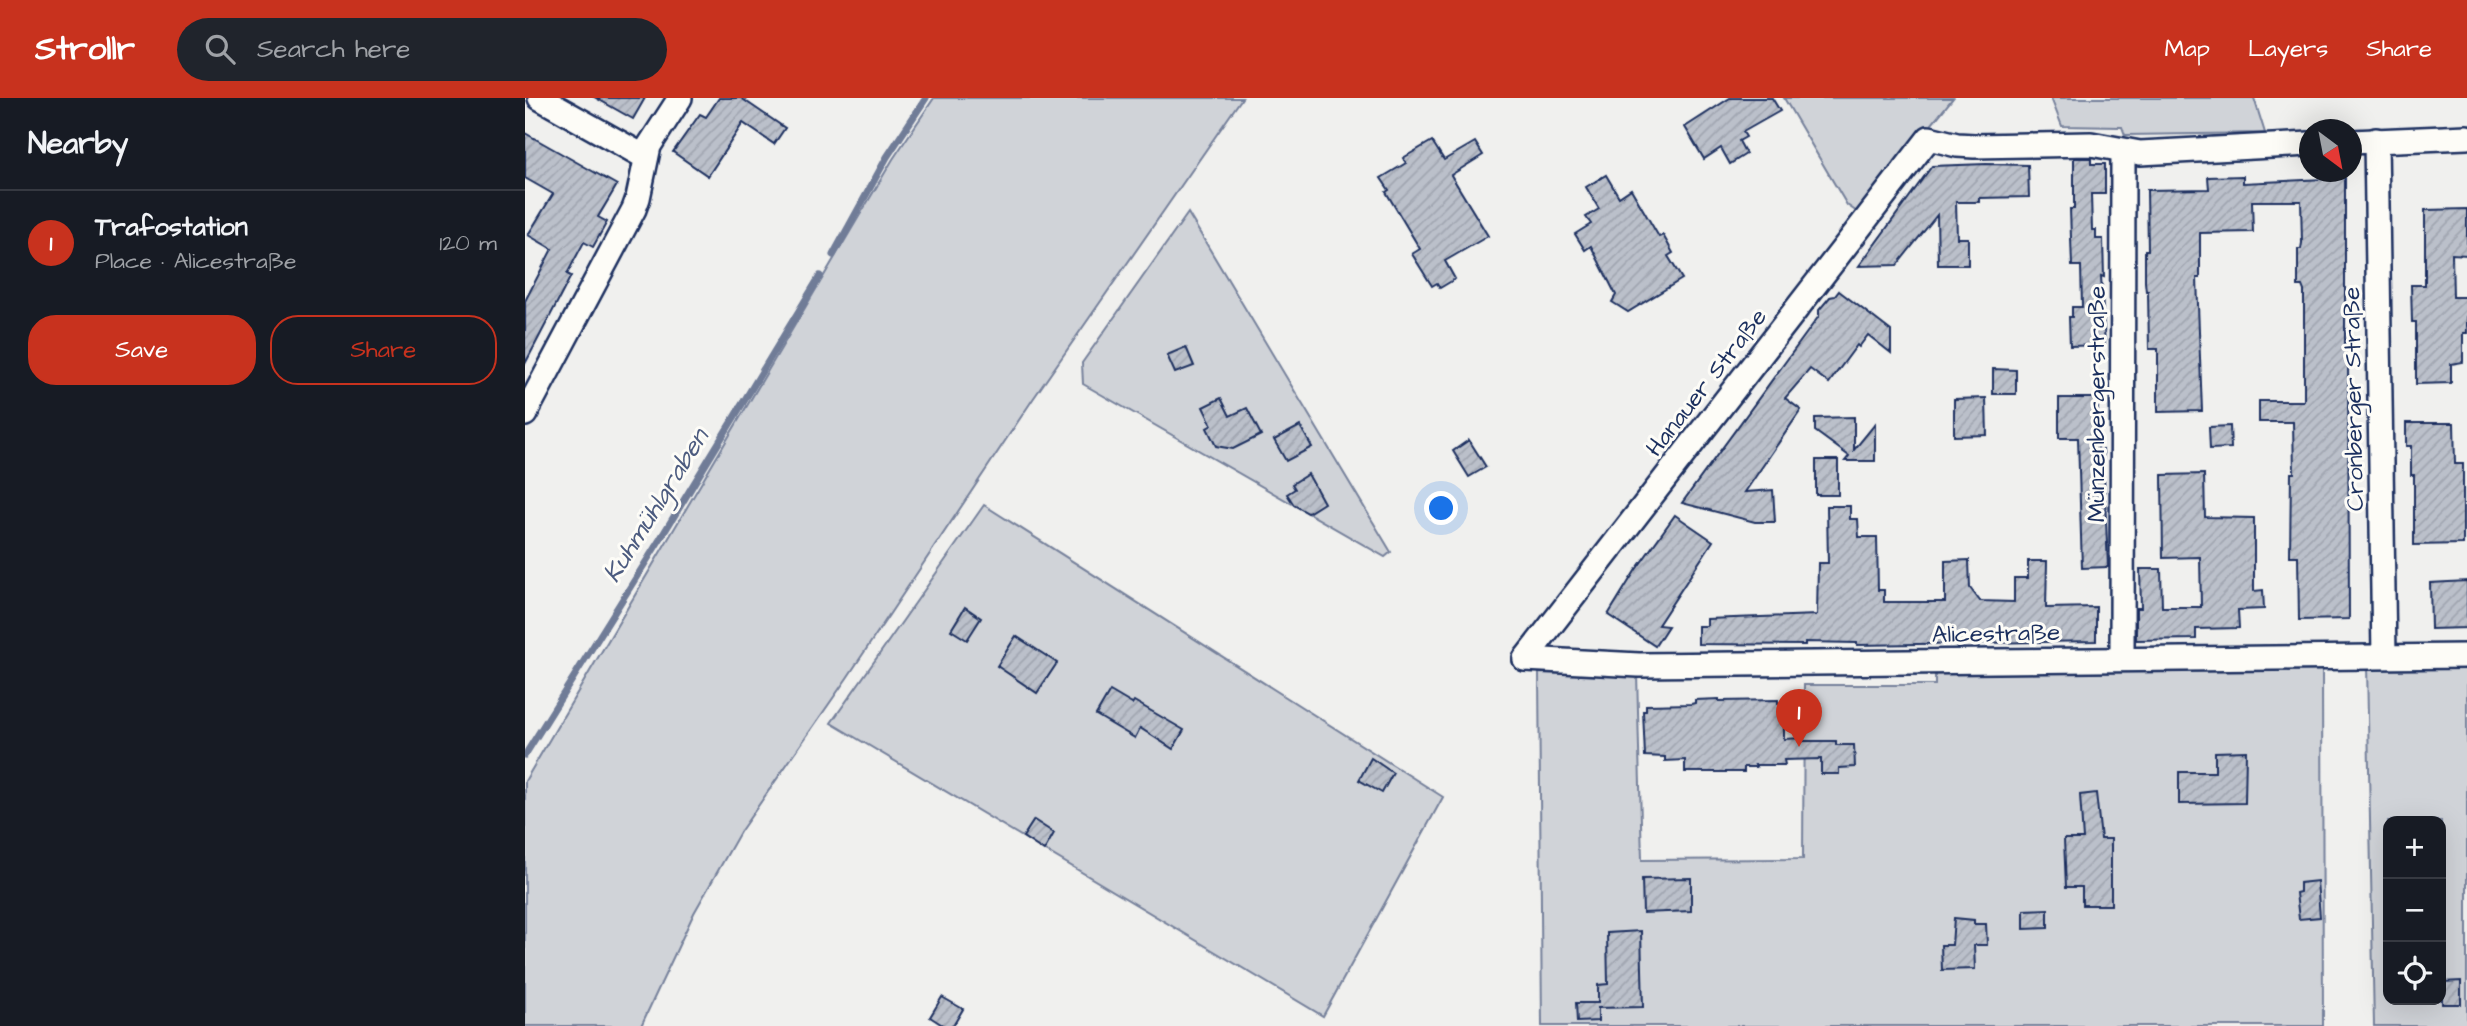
<!DOCTYPE html>
<meta charset="utf-8">
<style>
:root{--surface:#171b24;--page:#20242c;--text:#f1f3f6;--muted:#9ea1a6;--line:#363941;--accent:#c8321e}
body{margin:0;font-family:"Architects Daughter",sans-serif;background:var(--page);color:var(--text)}
.controls{position:absolute;right:21px;bottom:21px;display:grid;overflow:hidden;border-radius:14px;box-shadow:0 7px 28px #0002}
.controls button{width:63px;height:63px;display:grid;place-items:center;padding:0;border:0;border-bottom:2px solid var(--line);background:var(--surface);color:var(--text);font:35px sans-serif}
.compass{position:absolute;left:1774px;top:21px;width:63px;height:63px;border-radius:50%;background:var(--surface);box-shadow:0 7px 28px #0002;rotate:148deg}
.you{position:absolute;left:917px;top:411px;width:24px;height:24px;margin:-18px;border:5px solid #fff;border-radius:50%;background:#1a73e8;box-shadow:0 0 0 10px #1a73e833}
.badge{display:grid;place-items:center;width:46px;height:46px;border-radius:50%;background:var(--accent);color:#fff;font-size:23px;font-weight:700}
.pin{position:absolute;translate:-50% -58px;filter:drop-shadow(0 2px 4px #0008)}
.pin::after{content:'';position:absolute;top:37px;width:24px;height:21px;background:inherit;clip-path:polygon(0 0,100% 0,50% 100%)}
.list{margin:0;padding:0;list-style:none}
h2{display:flex;justify-content:space-between;align-items:center;height:91px;margin:0;padding:0 28px;font-size:30px}
h2 small{font-size:23px;font-weight:400;color:var(--muted)}
.list li{display:grid;grid-template-columns:46px 1fr auto;gap:21px;align-items:center;box-sizing:border-box;height:105px;padding:0 28px;border-top:2px solid var(--line)}
.list b{display:block;font-size:26px;white-space:nowrap}
.list p{margin:0;font-size:23px;white-space:nowrap;color:var(--muted)}
.list em{font-size:23px;font-style:normal;color:var(--muted)}
.actions{display:flex;gap:14px;padding:21px 28px}
.actions a{flex:1;padding:16px 0;border:2px solid var(--accent);border-radius:28px;text-align:center;font-size:24px;color:var(--accent)}
.actions .main{background:var(--accent);color:#fff}
.icon{flex:none;width:38px;height:38px;fill:none;stroke:currentColor;stroke-width:2;stroke-linecap:round;stroke-linejoin:round}
.map{position:relative;flex:none;width:1942px;height:928px;overflow:hidden}
header{display:flex;align-items:center;gap:42px;box-sizing:border-box;height:98px;padding:0 35px;background:var(--accent);color:#fff}
header strong{font-size:33px}
nav{display:flex;gap:38px;margin-inline-start:auto;font-size:24px}
.search{width:490px;height:63px;background:var(--page);display:flex;align-items:center;gap:18px;box-sizing:border-box;padding:0 24px;border-radius:38px;color:var(--muted);font-size:26px}
main{display:flex}
aside{flex:1;background:var(--surface)}
.map>svg:first-child{display:block}
</style>
<header>
<strong>Strollr</strong>
<div class="search"><svg class="icon" aria-label="search" viewBox="0 0 24 24"><circle cx="10" cy="10" r="6"/><path d="M15 15l6 6"/></svg>Search here</div>
<nav><a>Map</a><a>Layers</a><a>Share</a></nav>
</header>
<main>
<aside>
<h2>Nearby<small></small></h2>
<ul class="list">
<li><span class="badge">1</span><div><b>Trafostation</b><p>Place · Alicestraße</p></div><em>120 m</em></li>
</ul>
<div class="actions"><a class="main">Save</a><a>Share</a></div>
</aside>
<div class="map">
<svg width="1942" height="928" viewBox="0 0 1942 928">
<defs>
<pattern id="building-hatch" width="6" height="6" patternUnits="userSpaceOnUse" patternTransform="scale(1.75)"><rect width="6" height="6" fill="#bbc0ca"/><path d="M-1 1l2-2M0 6l6-6M5 7l2-2" fill="none" stroke="#a0a5b0"/></pattern>
</defs>
<rect width="100%" height="100%" fill="#f0f0ee"/>
<filter id="ink" filterUnits="userSpaceOnUse"><feTurbulence type="fractalNoise" baseFrequency=".0143" numOctaves="2"/><feDisplacementMap in="SourceGraphic" scale="14" xChannelSelector="R" yChannelSelector="G"/><feConvolveMatrix kernelMatrix="1 2 1 2 8 2 1 2 1" color-interpolation-filters="sRGB"/></filter>
<g filter="url(#ink)">
<g fill="#d0d3d8" stroke="#76819b" stroke-width="2" fill-rule="evenodd">
<polygon points="409,0 717,0 508,301 322,580 215,734 169,815 116,928 0,928 0,683 368,61"/>
<polygon points="1259,0 1428,0 1335,116 1322,107"/>
<polygon points="1526,0 1729,0 1740,35 1600,37 1597,29 1537,28"/>
<polygon points="663,115 866,454 860,459 558,286 557,265"/>
<polygon points="459,407 918,699 798,918 306,625"/>
<path d="M1842,567L1942,568V928H1849ZM1863,723H1916V902H1863Z"/>
<polygon points="1797,569 1798,928 1017,928 1014,575 1112,576 1117,762 1278,761 1279,587 1410,587 1410,571"/>
</g>
<g fill="none" stroke-linecap="round" stroke-linejoin="round">
<g stroke="#6f7b97" stroke-width="7">
<polyline points="308,157 362,59 401,0"/>
<polyline points="0,657 134,443 295,178"/>
</g>
</g>
<g fill="url(#building-hatch)" stroke="#1b2f5e" stroke-width="2">
<polygon points="71,0 120,0 108,21"/>
<polygon points="194,0 216,0 260,30 249,46 218,25 183,78 148,54 175,16 181,19"/>
<polygon points="1205,0 1247,0 1255,13 1218,34 1221,39 1214,43 1221,56 1205,66 1196,50 1179,61 1160,29"/>
<polygon points="0,35 92,87 73,119 82,124 68,149 59,144 42,176 46,178 0,266 0,203 27,151 3,137 28,96 0,80"/>
<polygon points="907,43 919,62 950,44 958,57 926,77 963,138 920,163 930,181 915,190 912,185 907,188 887,156 895,151 861,94 864,92 856,80 881,65 878,60"/>
<polygon points="1549,60 1566,60 1566,66 1580,66 1580,96 1566,96 1567,132 1571,132 1571,141 1578,141 1579,179 1576,178 1580,247 1545,248 1544,219 1547,219 1547,209 1557,209 1556,168 1547,168 1545,111 1549,111"/>
<polygon points="1461,66 1503,67 1504,99 1454,100 1454,104 1431,104 1432,140 1443,140 1443,167 1413,167 1412,117 1372,167 1334,168 1407,68"/>
<polygon points="1081,77 1094,99 1106,91 1134,139 1138,137 1148,155 1143,158 1157,181 1103,214 1087,204 1091,197 1066,148 1060,152 1050,136 1066,126 1061,119 1074,111 1061,89"/>
<polygon points="1718,78 1718,85 1820,80 1820,253 1823,253 1824,521 1774,522 1773,458 1765,458 1766,375 1769,375 1768,324 1734,324 1734,303 1779,303 1779,193 1777,188 1773,188 1773,151 1776,151 1777,145 1776,103 1727,103 1728,134 1675,135 1675,180 1672,180 1677,313 1633,314 1633,251 1624,251 1623,193 1621,193 1620,184 1620,152 1623,152 1622,92 1684,91 1683,79"/>
<polygon points="1942,111 1942,157 1927,156 1928,199 1942,199 1942,235 1938,235 1938,264 1926,266 1926,285 1891,286 1891,224 1887,224 1886,187 1900,187 1900,112"/>
<polygon points="1314,193 1366,233 1366,255 1343,237 1334,249 1332,247 1304,285 1285,271 1260,300 1276,312 1220,394 1248,392 1250,424 1230,424 1157,405 1294,218 1294,212 1305,199 1310,198"/>
<polygon points="661,249 669,268 650,275 642,257"/>
<polygon points="1468,271 1491,272 1491,296 1468,296"/>
<polygon points="696,300 705,318 722,310 736,337 708,351 691,348 682,330 687,327 678,309"/>
<polygon points="1461,300 1462,337 1429,338 1429,301"/>
<polygon points="1534,300 1573,300 1573,352 1578,352 1583,469 1557,470 1553,340 1534,340"/>
<polygon points="1329,319 1329,352 1350,326 1350,363 1320,363 1324,358 1290,333 1290,320"/>
<polygon points="1881,325 1929,325 1930,366 1938,366 1938,446 1889,447 1889,377 1886,377 1886,348 1881,348"/>
<polygon points="775,328 787,349 761,363 749,342"/>
<polygon points="1705,328 1706,350 1685,351 1684,329"/>
<polygon points="944,342 961,369 944,379 928,353"/>
<rect x="1291" y="362" width="22" height="35"/>
<polygon points="783,376 799,405 783,415 769,407 762,396 770,391 767,386"/>
<polygon points="1679,376 1680,419 1729,420 1729,493 1738,492 1739,511 1713,512 1714,530 1671,531 1671,541 1611,542 1611,510 1616,510 1615,471 1636,471 1637,509 1676,509 1675,459 1638,460 1637,377"/>
<polygon points="1302,408 1325,408 1325,421 1333,421 1334,439 1352,439 1353,492 1359,492 1359,504 1420,504 1420,463 1444,462 1445,490 1455,503 1489,504 1489,480 1503,480 1503,463 1522,463 1521,510 1571,509 1571,543 1332,547 1332,545 1280,544 1280,547 1173,546 1173,528 1182,528 1182,521 1292,517 1293,465 1303,465"/>
<polygon points="1150,417 1188,443 1133,527 1143,528 1130,548 1083,517 1110,473"/>
<polygon points="1942,483 1942,530 1906,531 1905,485"/>
<polygon points="440,509 456,520 442,542 426,532"/>
<polygon points="491,538 532,565 512,595 472,568"/>
<polygon points="585,593 607,606 609,603 659,632 648,651 615,630 610,640 571,617"/>
<polygon points="1194,601 1194,603 1253,602 1253,605 1259,605 1259,641 1277,640 1277,643 1311,643 1311,647 1329,647 1330,669 1314,670 1314,676 1296,676 1296,661 1259,662 1260,667 1230,667 1231,669 1219,669 1219,674 1160,674 1160,662 1140,663 1140,659 1120,658 1118,613 1121,613 1121,607 1166,606 1170,605 1170,602"/>
<polygon points="1721,653 1720,705 1654,706 1654,674 1690,674 1690,654"/>
<polygon points="846,660 868,675 857,695 834,682"/>
<polygon points="1571,695 1576,741 1586,741 1586,807 1557,807 1557,789 1541,789 1539,741 1558,741 1555,697"/>
<polygon points="509,722 529,735 519,753 498,739"/>
<polygon points="1166,780 1166,813 1118,815 1117,781"/>
<polygon points="1792,783 1795,819 1774,821 1771,795 1775,794 1775,785"/>
<polygon points="1523,811 1523,830 1499,831 1499,812"/>
<polygon points="1429,820 1449,822 1449,826 1461,826 1462,847 1449,847 1450,871 1417,872 1416,847 1427,847"/>
<polygon points="1116,833 1118,909 1073,910 1073,923 1052,924 1051,905 1073,905 1073,887 1083,886 1082,835"/>
<polygon points="1936,883 1936,906 1917,906 1917,884"/>
<polygon points="417,899 438,911 428,928 419,928 405,919"/>
</g>
<g fill="none" stroke-linecap="round" stroke-linejoin="round">
<g stroke="#1b2f5e" stroke-width="28">
<g id="minor">
<polyline points="15,0 120,59"/>
<polyline points="1851,42 1859,558"/>
<polyline points="1826,44 1942,39"/>
<polyline points="0,316 109,111 113,100 124,48 155,0"/>
<polyline points="1597,560 1598,53"/>
<polyline points="1000,561 1404,40 1432,47 1449,48 1566,46 1615,55 1784,46"/>
<polyline points="1000,561 1114,567 1942,558"/>
</g>
</g>
<use href="#minor" stroke="#fdfcf7" stroke-width="23"/>
</g>
</g>
<g text-anchor="middle" stroke-width="6" stroke-linejoin="round" paint-order="stroke">
<g font-size="24" fill="#1b2f5e" stroke="#fdfcf7">
<text transform="translate(1181 284) rotate(-52)" y="8">Hanauer Straße</text>
<text transform="translate(1828 301) rotate(-91)" y="8">Cronberger Straße</text>
<text transform="translate(1571 306) rotate(-90)" y="8">Münzenbergerstraße</text>
<text transform="translate(1471 535) rotate(-1)" y="8">Alicestraße</text>
</g>
<g font-size="26" font-style="italic" fill="#4c5b7f" stroke="#fdfcf7">
<text transform="translate(130 407) rotate(-58)" y="9">Kuhmühlgraben</text>
</g>
</g>
</svg>
<div class="controls">
<button>+</button>
<button>−</button>
<button><svg class="icon" aria-label="locate" viewBox="0 0 24 24"><circle cx="12" cy="12" r="6"/><path d="M12 2v4M12 18v4M2 12h4M18 12h4"/></svg></button>
</div>
<svg class="compass" viewBox="-18 -18 36 36"><path d="M0-13l5 13h-10z" fill="#e53935"/><path d="M0 13l5-13h-10z" fill="#9ea1a6"/></svg>
<div class="you"></div>
<div class="pin badge" style="left:1274px;top:649px">1</div>
</div>
</main>
